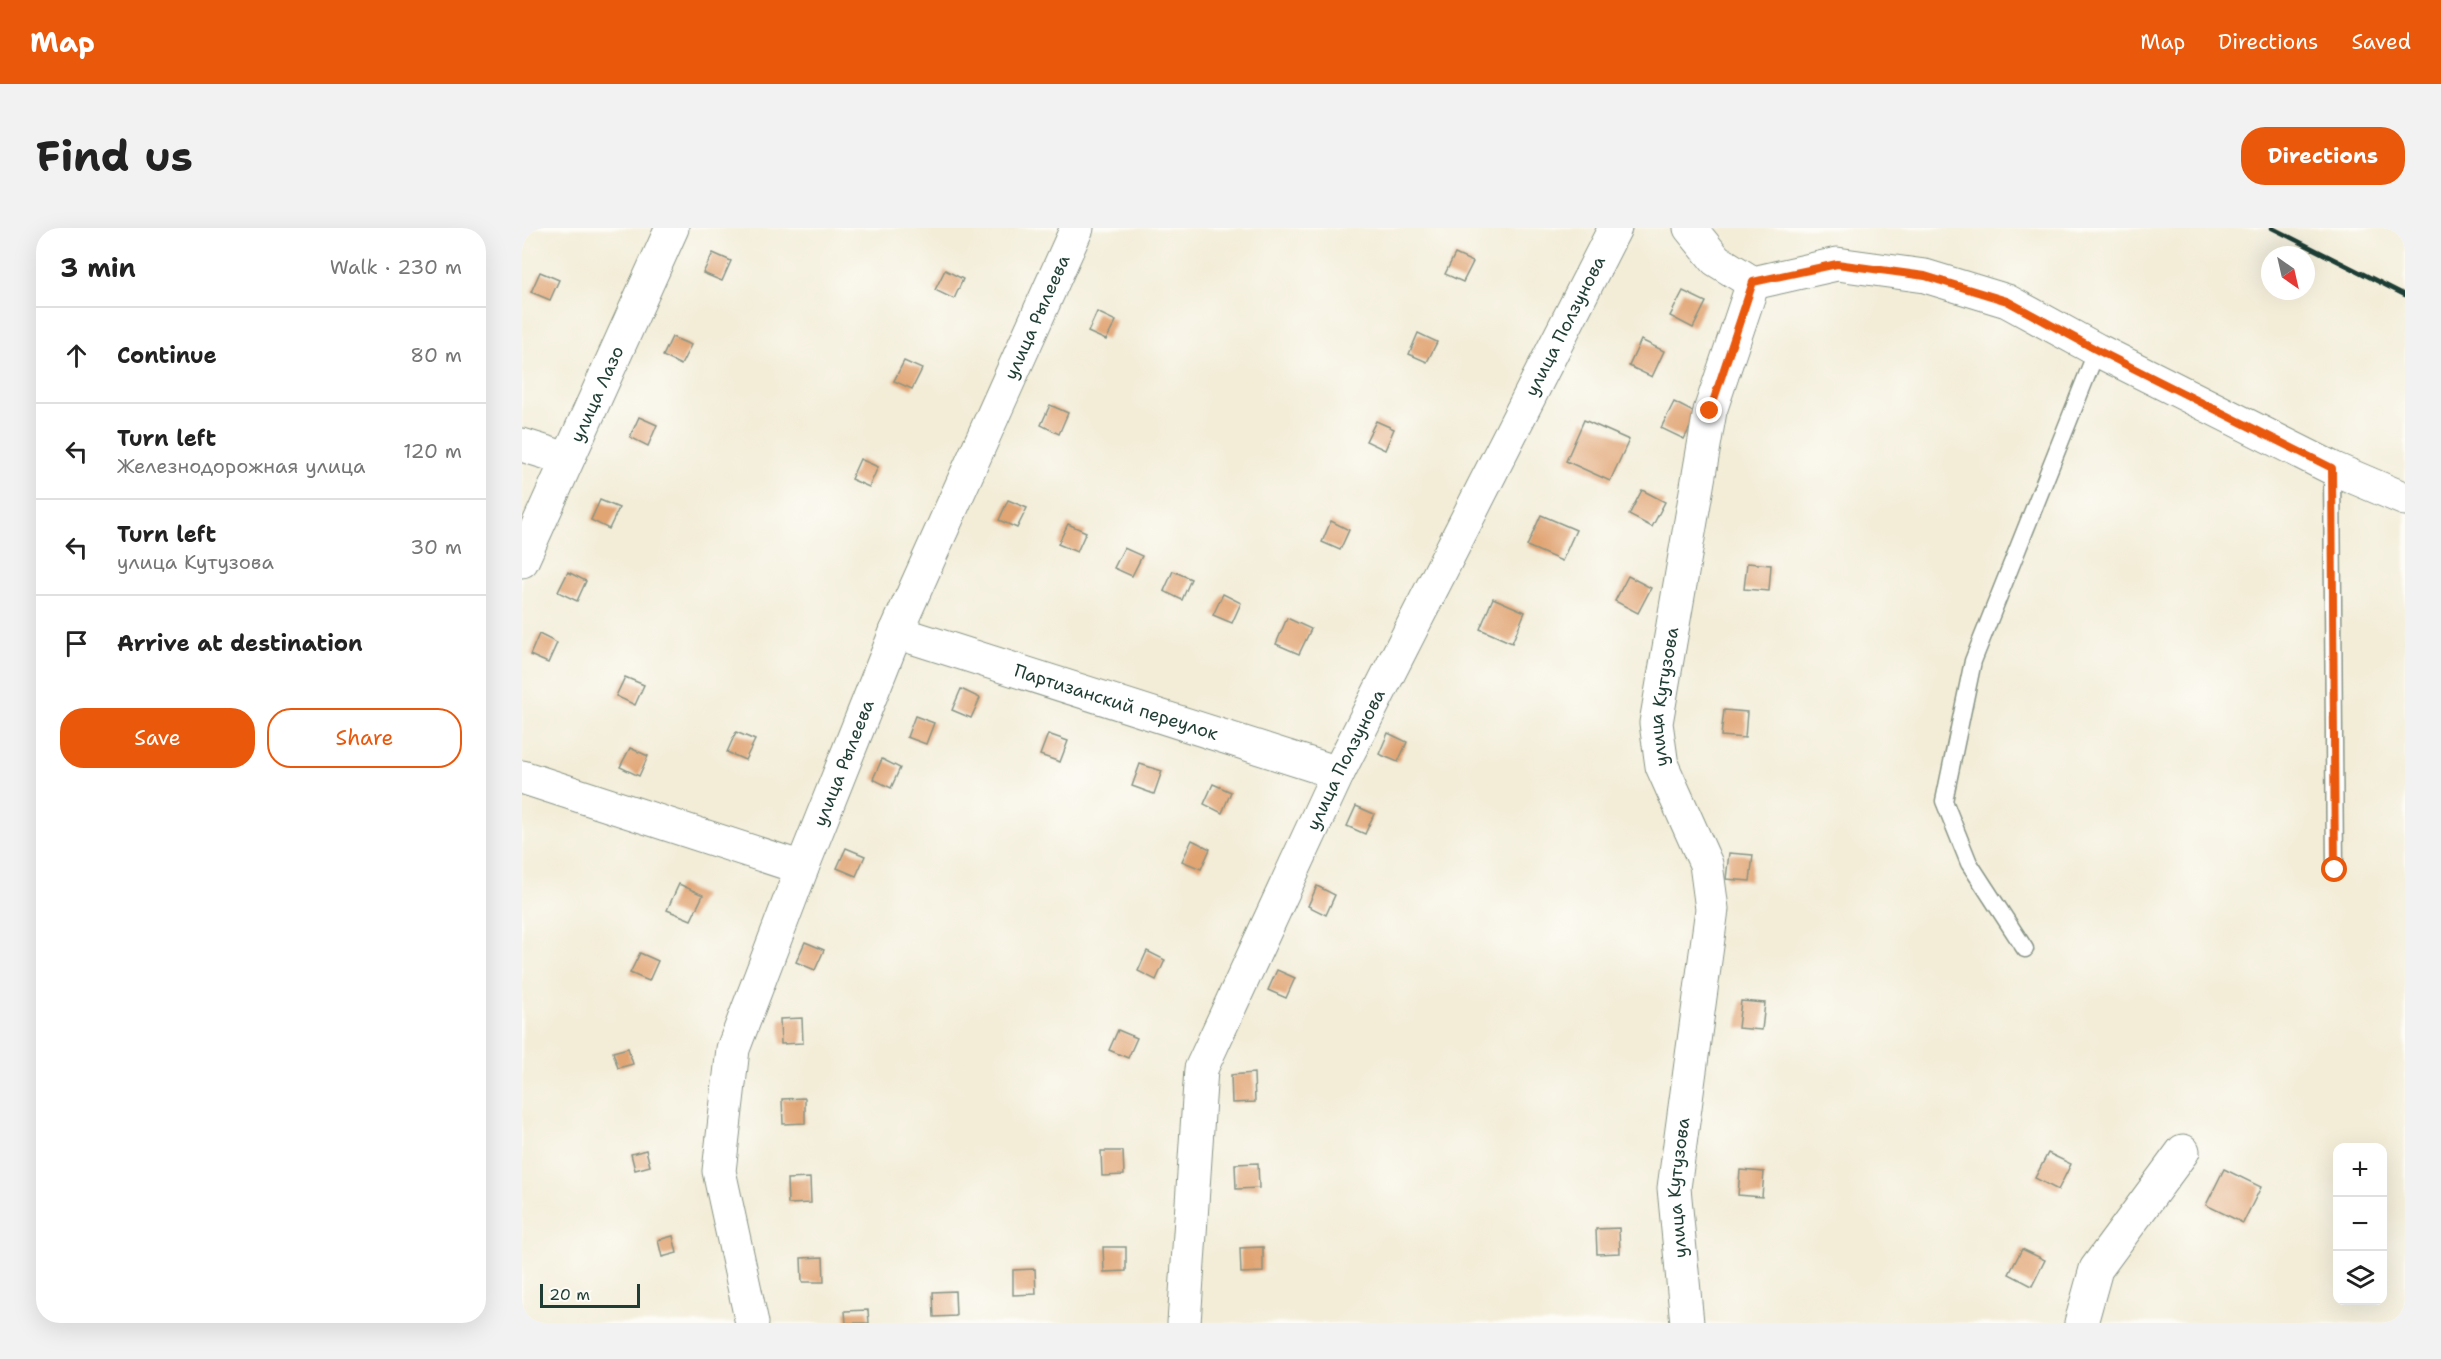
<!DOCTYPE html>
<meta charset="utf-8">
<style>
:root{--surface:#fff;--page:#f2f2f2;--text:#222;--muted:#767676;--line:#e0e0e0;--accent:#ea580c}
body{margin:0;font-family:"Shantell Sans",sans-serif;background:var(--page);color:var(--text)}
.controls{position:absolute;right:18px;bottom:18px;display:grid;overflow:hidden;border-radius:12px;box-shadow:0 6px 24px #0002}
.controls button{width:54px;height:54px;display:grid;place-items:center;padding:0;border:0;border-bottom:2px solid var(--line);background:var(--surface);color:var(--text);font:30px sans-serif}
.compass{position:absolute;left:1739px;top:18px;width:54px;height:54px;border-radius:50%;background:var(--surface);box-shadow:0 6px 24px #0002;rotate:146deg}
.scale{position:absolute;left:18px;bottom:15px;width:100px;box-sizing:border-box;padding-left:6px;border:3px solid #1f3d34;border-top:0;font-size:16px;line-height:21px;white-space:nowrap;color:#1f3d34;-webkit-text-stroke:4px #fdfcf7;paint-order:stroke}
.stop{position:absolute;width:18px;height:18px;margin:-14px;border:4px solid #ea580c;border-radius:50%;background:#fff}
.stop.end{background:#ea580c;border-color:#fff;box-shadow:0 2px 6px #0008}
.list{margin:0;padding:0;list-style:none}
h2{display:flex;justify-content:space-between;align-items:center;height:78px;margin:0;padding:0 24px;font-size:26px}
h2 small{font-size:20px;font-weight:400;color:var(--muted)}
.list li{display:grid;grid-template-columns:39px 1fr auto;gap:18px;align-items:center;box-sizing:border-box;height:96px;padding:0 24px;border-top:2px solid var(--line)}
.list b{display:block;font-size:22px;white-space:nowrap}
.list p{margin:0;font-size:20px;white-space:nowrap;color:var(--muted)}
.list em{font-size:20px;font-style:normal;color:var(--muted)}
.actions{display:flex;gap:12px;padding:18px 24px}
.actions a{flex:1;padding:14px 0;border:2px solid var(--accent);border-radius:24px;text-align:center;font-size:21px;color:var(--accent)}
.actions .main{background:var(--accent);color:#fff}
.icon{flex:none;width:33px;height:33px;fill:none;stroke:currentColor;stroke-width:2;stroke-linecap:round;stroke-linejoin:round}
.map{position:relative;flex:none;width:1883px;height:1095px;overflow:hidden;border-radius:24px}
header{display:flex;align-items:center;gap:36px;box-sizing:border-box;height:84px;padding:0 30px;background:var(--accent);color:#fff}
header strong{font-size:28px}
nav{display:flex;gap:33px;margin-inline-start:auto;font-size:21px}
.intro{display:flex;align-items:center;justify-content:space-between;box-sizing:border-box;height:144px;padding:0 36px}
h1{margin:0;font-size:42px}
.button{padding:15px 27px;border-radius:24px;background:var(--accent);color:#fff;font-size:21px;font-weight:700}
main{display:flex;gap:36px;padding:0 36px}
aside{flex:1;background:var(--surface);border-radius:24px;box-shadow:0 6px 24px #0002}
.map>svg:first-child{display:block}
</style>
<header>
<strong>Map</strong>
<nav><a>Map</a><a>Directions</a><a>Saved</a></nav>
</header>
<div class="intro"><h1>Find us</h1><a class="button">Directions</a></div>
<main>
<aside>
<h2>3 min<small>Walk · 230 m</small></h2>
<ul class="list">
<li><svg class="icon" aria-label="ahead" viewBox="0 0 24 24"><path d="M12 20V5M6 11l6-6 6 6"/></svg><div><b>Continue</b></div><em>80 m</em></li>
<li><svg class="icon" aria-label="left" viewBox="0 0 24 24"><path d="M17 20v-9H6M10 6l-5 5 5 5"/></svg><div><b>Turn left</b><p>Железнодорожная улица</p></div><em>120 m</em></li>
<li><svg class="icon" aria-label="left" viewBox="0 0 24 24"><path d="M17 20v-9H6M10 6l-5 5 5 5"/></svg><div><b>Turn left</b><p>улица Кутузова</p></div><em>30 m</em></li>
<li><svg class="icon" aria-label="arrive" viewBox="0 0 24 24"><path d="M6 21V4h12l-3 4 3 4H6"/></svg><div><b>Arrive at destination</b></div></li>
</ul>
<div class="actions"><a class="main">Save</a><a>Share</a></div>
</aside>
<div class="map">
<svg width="1883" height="1095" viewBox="0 0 1883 1095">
<rect width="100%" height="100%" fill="#fdfcf7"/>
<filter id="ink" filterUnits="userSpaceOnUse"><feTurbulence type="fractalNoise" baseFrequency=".0167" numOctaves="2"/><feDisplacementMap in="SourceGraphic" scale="12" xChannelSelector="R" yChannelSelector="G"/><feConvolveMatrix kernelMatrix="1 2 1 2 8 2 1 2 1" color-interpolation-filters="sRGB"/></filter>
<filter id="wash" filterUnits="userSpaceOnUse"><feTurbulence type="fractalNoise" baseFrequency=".008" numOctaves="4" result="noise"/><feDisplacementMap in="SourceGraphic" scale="24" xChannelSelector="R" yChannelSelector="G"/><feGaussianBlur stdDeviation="1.35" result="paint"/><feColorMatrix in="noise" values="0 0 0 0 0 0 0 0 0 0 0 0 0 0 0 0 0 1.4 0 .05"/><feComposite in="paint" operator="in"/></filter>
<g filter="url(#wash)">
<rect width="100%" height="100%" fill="#f3edd8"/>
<g id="blocks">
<g fill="#e1a473">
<polygon points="191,25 209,33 200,53 181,45"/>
<polygon points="933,26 951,34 941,54 923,46"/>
<polygon points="423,42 441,51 432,71 413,62"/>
<polygon points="18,44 37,52 28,72 9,64"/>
<polygon points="1161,63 1184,74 1171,100 1148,88"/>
<polygon points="575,84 594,93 584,112 566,104"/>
<polygon points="896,105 915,114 905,134 887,126"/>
<polygon points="150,109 169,117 159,137 141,128"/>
<polygon points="1119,112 1142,123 1130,149 1107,138"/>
<polygon points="382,133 400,141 390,161 372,153"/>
<polygon points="1152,174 1175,186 1162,211 1139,200"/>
<polygon points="528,177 546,185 537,206 519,197"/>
<polygon points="117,189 135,197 126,218 108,209"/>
<polygon points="1062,192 1107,212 1088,253 1044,233"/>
<polygon points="854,193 872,201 863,222 844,213"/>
<polygon points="338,231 356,239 347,259 329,251"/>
<polygon points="1120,262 1143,274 1130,299 1107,287"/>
<polygon points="78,272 97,280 87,301 69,292"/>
<polygon points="486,272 505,280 495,300 477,292"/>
<polygon points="1019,287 1054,302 1040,333 1005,318"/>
<polygon points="809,293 827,302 818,322 800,314"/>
<polygon points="546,296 564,304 555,324 536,316"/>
<polygon points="602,320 620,328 610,348 592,340"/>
<polygon points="1225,335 1249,337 1247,363 1222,361"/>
<polygon points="651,343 669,351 660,372 642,363"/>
<polygon points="46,344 64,353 55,373 36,364"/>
<polygon points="1106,348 1129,360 1116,385 1093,373"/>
<polygon points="701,366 719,375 710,395 691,387"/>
<polygon points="971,370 1003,384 990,415 958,401"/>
<polygon points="765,390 789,401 777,426 754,416"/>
<polygon points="17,406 35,415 26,435 8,427"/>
<polygon points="103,449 122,457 113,477 94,468"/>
<polygon points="439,461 458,470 449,490 430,482"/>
<polygon points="1202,482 1225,484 1223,510 1199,508"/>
<polygon points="393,488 412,495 404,516 385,509"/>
<polygon points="214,504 233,512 223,532 205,524"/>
<polygon points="866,505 885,514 876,534 857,526"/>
<polygon points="526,506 546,513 538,534 518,527"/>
<polygon points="108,520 126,528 117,548 98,539"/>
<polygon points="360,531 378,540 369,560 351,551"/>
<polygon points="618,536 640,543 632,566 610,558"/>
<polygon points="691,556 709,564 700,585 682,576"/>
<polygon points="834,578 852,586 843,606 825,598"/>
<polygon points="670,612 688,621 679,641 660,633"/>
<polygon points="324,620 343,628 334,648 315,640"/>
<polygon points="1207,625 1231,627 1228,653 1204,651"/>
<polygon points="157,656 181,667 169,692 145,682"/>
<polygon points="795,658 813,667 804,687 786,678"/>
<polygon points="283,714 302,722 293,742 274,734"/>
<polygon points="625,723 643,732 634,752 616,743"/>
<polygon points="118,725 136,733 127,753 108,745"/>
<polygon points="755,742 773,750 764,770 746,762"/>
<polygon points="1219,773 1243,775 1240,802 1216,800"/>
<polygon points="280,790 281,815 259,816 258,791"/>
<polygon points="596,802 615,810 606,830 587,822"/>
<polygon points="106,820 111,836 96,840 91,824"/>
<polygon points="732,845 733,874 710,875 709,847"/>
<polygon points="283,870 283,895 261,896 260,871"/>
<polygon points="124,922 128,938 113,942 109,926"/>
<polygon points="579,923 601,923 602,947 580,948"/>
<polygon points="1526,925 1549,936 1536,962 1513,950"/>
<polygon points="736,935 737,960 714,961 713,936"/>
<polygon points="1702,941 1739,959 1721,995 1684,977"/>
<polygon points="1218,942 1242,944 1240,969 1216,967"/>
<polygon points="288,950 289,975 266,976 265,951"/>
<polygon points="1097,1000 1098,1025 1075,1026 1074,1001"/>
<polygon points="151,1008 155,1025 140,1029 136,1012"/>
<polygon points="581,1019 604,1019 604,1043 582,1044"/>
<polygon points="741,1019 741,1044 719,1045 718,1020"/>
<polygon points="1500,1021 1523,1032 1510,1058 1487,1046"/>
<polygon points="301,1029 302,1054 280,1054 279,1030"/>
<polygon points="513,1041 514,1066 491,1067 491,1042"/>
<polygon points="433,1063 434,1088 412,1089 411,1064"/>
<polygon points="346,1082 347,1095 324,1095 323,1083"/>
</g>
</g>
</g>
<g filter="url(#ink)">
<use href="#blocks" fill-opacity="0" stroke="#899586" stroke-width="1.5"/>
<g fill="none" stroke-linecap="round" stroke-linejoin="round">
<g stroke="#899586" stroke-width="19">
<g id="service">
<polyline points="1810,240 1813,642"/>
<polyline points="1503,721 1447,635 1422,573 1451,433 1575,122"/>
</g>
</g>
<g stroke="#899586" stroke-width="35">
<g id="minor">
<polyline points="1168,0 1194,32 1231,55 1315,36 1403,48 1485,73 1575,122 1810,240 1883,271"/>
<polyline points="0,217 45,231"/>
<path id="s1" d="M0,333L150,0"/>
<path id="s2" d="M374,404L816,545"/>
<polyline points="0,549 280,640"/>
<path id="s3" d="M230,1095L197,943L211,821L280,640L374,404L555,0"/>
<path id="s4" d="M662,1095L679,841L816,545L1093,0"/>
<path id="s5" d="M1165,1095L1152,960L1190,681L1184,636L1140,538L1134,495L1188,183L1231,55"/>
<polyline points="1559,1095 1574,1041 1661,923"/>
</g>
</g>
<use href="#service" stroke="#fff" stroke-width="16"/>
<use href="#minor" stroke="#fff" stroke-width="33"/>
<polyline stroke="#1f3d34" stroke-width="4.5" points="1750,0 1883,67"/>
</g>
</g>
<g fill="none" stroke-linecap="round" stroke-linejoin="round" filter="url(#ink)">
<polyline stroke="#ea580c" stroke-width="8" points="1188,183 1231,54 1315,36 1403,48 1485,73 1575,122 1810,240 1813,642"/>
</g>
<g text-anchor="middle" stroke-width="6" stroke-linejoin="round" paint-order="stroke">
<g font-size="18" fill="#1f3d34" stroke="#fdfcf7">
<text dy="6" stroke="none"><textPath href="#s3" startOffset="1071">улица Рылеева</textPath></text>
<text dy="6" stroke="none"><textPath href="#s4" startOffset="1082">улица Ползунова</textPath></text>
<text dy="6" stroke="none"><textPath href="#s1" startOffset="183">улица Лазо</textPath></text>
<text dy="6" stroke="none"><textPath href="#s5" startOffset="640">улица Кутузова</textPath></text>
<text dy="6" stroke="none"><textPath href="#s2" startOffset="231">Партизанский переулок</textPath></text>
<text dy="6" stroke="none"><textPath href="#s4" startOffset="596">улица Ползунова</textPath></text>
<text dy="6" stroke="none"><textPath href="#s3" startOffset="585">улица Рылеева</textPath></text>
<text dy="6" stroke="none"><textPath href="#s5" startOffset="136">улица Кутузова</textPath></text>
</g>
</g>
</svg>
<div class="controls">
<button>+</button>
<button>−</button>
<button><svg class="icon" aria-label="layers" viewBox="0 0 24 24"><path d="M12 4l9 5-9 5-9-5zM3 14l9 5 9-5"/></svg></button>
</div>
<svg class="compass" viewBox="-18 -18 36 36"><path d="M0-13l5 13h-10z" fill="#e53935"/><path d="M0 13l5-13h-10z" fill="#767676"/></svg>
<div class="scale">20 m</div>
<div class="stop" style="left:1813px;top:642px"></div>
<div class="stop end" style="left:1188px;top:183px"></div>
</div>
</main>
